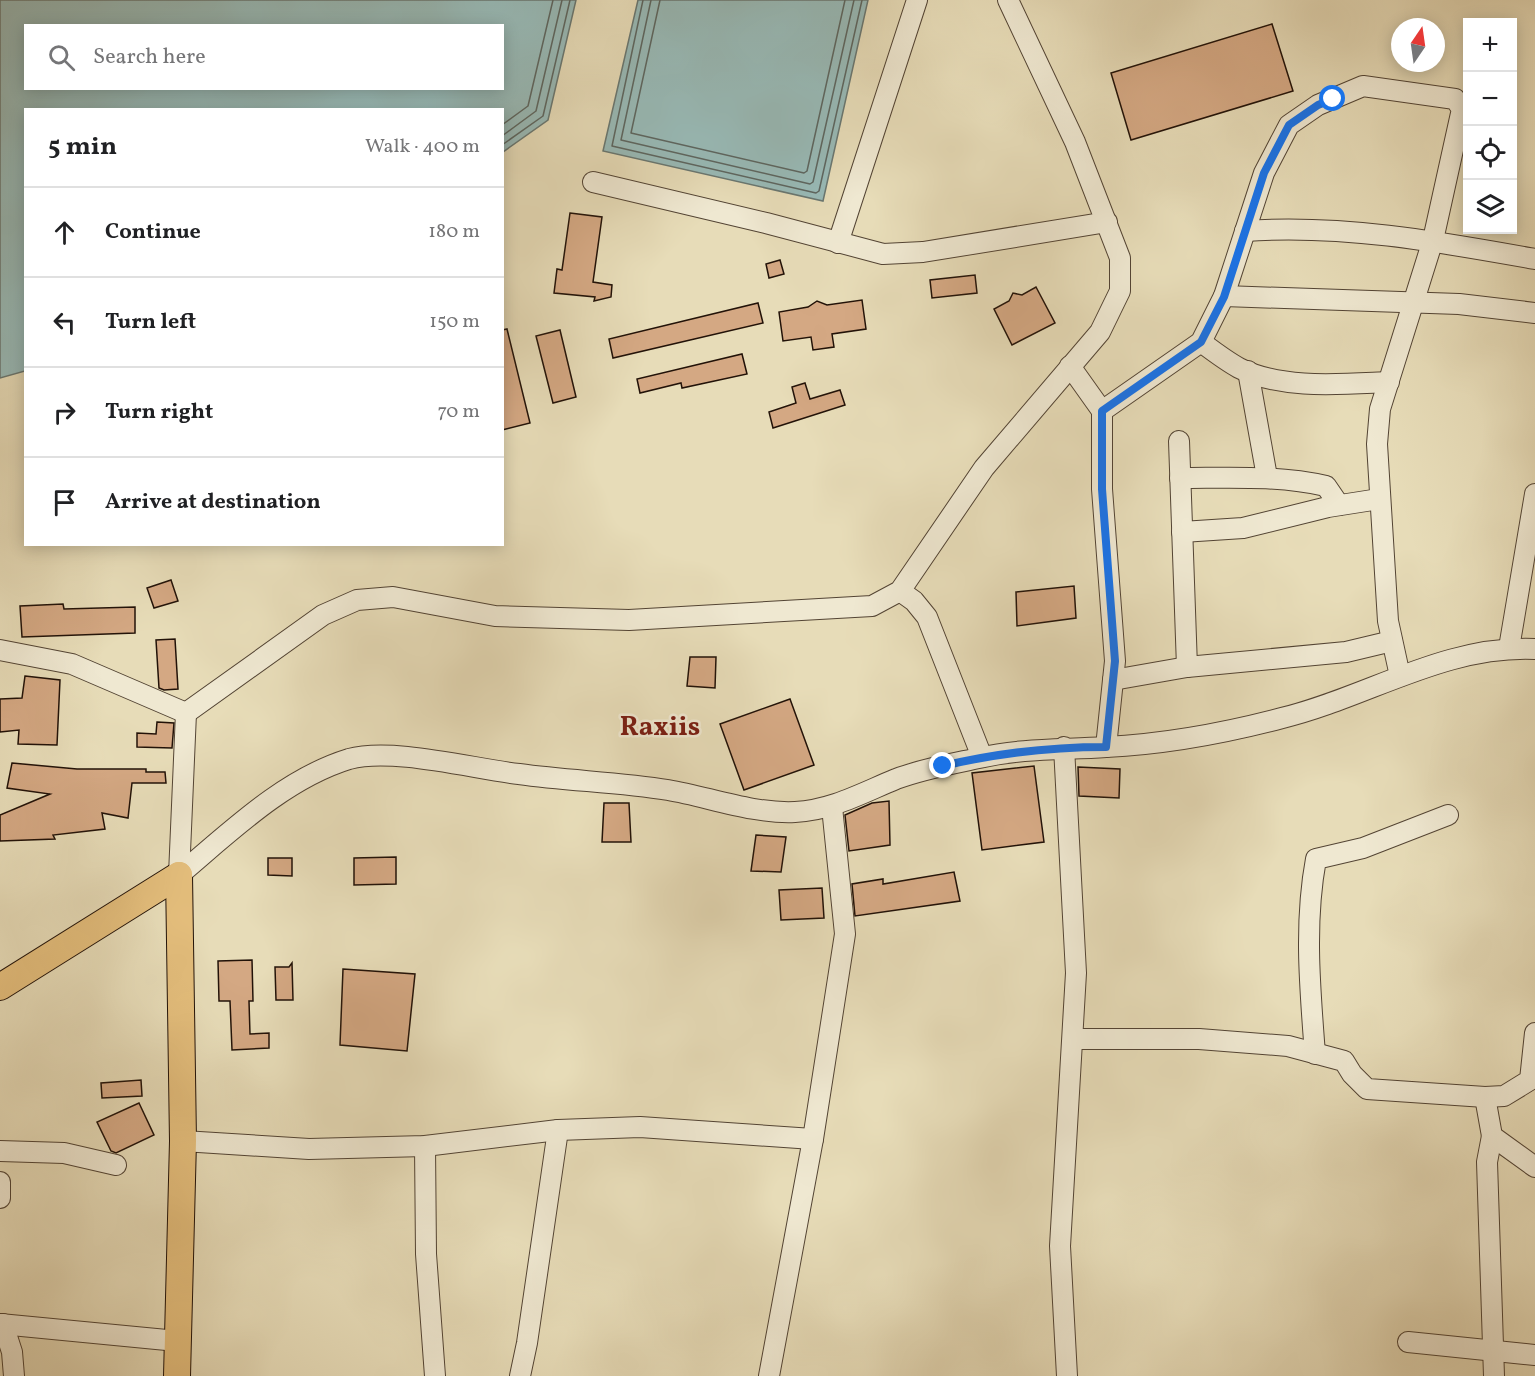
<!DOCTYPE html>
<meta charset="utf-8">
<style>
:root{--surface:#fff;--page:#f6f6f6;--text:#202124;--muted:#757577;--line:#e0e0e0}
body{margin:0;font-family:Vollkorn,serif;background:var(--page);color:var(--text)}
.controls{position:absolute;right:18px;top:18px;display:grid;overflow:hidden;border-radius:0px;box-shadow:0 3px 15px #0003}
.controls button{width:54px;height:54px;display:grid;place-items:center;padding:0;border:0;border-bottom:2px solid var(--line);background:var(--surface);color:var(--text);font:30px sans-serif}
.compass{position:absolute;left:1391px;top:18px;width:54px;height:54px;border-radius:50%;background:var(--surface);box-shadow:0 3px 15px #0003;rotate:13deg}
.stop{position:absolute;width:18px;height:18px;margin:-14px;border:4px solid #1a73e8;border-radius:50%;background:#fff}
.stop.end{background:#1a73e8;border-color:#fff;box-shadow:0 2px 6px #0008}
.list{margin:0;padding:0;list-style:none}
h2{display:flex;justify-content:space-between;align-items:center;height:78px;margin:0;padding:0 24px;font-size:26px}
h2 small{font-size:20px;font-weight:400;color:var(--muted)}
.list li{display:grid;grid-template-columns:39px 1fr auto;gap:18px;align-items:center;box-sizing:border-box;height:90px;padding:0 24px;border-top:2px solid var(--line)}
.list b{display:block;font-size:22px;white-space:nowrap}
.list em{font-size:20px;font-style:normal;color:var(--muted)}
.icon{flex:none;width:33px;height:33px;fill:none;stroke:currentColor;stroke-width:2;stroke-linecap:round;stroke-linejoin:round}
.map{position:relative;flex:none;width:1535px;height:1376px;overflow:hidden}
.search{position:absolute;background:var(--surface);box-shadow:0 3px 15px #0003;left:24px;top:24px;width:480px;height:66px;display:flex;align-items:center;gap:15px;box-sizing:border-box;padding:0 21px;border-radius:0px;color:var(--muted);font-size:22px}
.panel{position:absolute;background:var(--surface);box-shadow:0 3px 15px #0003;left:24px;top:108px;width:480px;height:438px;border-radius:0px}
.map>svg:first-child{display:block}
</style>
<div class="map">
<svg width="1535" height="1376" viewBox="0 0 1535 1376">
<rect width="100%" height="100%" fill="#e7dcb8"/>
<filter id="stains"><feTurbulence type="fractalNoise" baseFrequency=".00333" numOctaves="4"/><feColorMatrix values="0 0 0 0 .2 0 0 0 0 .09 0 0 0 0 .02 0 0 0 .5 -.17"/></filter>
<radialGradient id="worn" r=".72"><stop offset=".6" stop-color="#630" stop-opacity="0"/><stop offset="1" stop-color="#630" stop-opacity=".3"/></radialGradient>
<g fill="#98bab7" stroke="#697771" stroke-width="1.5" fill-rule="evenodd">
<path d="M0,0H576L548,120L503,152L502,110H26L25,371L0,378ZM26,26H502V88H26Z"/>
<polygon points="638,0 868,0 823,201 603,151"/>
</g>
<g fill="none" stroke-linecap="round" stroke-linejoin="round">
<g stroke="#5d6660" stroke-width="1.5">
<polyline points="643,0 612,146 816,193 819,191 862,0"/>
<polyline points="651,0 621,140 810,184 813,182 854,0"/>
<polyline points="660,0 631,133 804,173 807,171 845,0"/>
<polyline points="502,125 528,106 553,0"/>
<polyline points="502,136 536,111 562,0"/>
<polyline points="502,145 543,116 570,0"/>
</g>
</g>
<g fill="#d4a883" stroke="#221208" stroke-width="1.5">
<polygon points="1272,24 1293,91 1131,140 1111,73"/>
<polygon points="570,213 602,217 593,282 612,285 611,297 594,301 595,297 554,293 557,269 562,270"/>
<polygon points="780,260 784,274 769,278 766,264"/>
<polygon points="975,275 977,293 932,298 930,280"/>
<polygon points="1036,287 1055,323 1012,345 994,309 1009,301 1013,293 1022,295"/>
<polygon points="862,300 866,329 832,334 834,347 813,350 811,337 783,341 779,312 808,307 817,301 827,305"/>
<polygon points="758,303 763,323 613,358 609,339"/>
<polygon points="507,329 530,423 502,430 502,330"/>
<polygon points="560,330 576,397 553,403 536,336"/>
<polygon points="742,354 747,374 682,388 681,383 640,393 637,379"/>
<polygon points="805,383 810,399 840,390 845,405 773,428 769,412 796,403 792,387"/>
<polygon points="171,580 178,601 154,608 147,588"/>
<polygon points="1074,586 1076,618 1017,626 1016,592"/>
<polygon points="63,604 64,609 135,607 135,633 22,637 20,606"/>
<polygon points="175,639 178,689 164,690 159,688 156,640"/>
<polygon points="690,657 716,657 715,688 687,686"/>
<polygon points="25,676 60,680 57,745 18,744 19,730 0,732 0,699 22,698"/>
<polygon points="790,699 814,765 744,790 720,724"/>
<polygon points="157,722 174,723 172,748 137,747 137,733 156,734"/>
<polygon points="12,763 77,769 146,769 146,772 165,772 166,783 132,783 128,818 102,813 105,829 53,835 55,839 0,841 0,815 50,794 7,788"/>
<polygon points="1034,766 1044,842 982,850 972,773"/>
<polygon points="1078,767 1120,769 1119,798 1079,796"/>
<polygon points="889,801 890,845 849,851 845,815 872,803"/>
<polygon points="604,803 629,803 631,842 602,842"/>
<polygon points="756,835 786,837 781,872 751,871"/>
<polygon points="396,857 396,884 354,885 354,858"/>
<polygon points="268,858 292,858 292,876 268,875"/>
<polygon points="954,872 960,901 855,916 852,884 883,879 883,884"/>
<polygon points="822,888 824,918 781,920 779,890"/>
<polygon points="252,960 253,1001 249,1001 250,1034 269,1033 269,1048 232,1050 230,1001 219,1001 218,961"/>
<polygon points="292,963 293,1000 276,1000 275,967 289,967"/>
<polygon points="343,969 415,974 407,1051 340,1045"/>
<polygon points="141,1080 142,1096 102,1098 101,1083"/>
<polygon points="139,1103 154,1135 116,1153 111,1151 97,1122"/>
</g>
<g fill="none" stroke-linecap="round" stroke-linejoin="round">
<g stroke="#534434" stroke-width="22">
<g id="minor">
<polyline points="593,182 766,223 883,254 923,252 1107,222"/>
<path d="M1245,231C1342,224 1440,242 1535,259"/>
<polyline points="838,243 917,0"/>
<polyline points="1224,296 1459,304 1535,313"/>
<path d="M1201,342C1213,351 1226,361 1239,368C1282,390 1342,384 1389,382"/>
<polyline points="1070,366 1102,411 1102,489 1115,661 1106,747"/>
<polyline points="1248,371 1267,477"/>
<polyline points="1102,411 1201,342 1224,296 1264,173 1289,125 1318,105 1363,86 1455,99 1462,109 1433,240 1380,409 1377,444 1388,621 1400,676"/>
<polyline points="1179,441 1187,667"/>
<path d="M1180,478C1229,478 1278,475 1326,486L1339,505"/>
<polyline points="1182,532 1243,528 1328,507 1379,499"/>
<polyline points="900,591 914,601 927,617 982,757"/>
<polyline points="1509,648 1535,494"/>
<polyline points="0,650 72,664 186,713"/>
<polyline points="1113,680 1187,667 1346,652 1392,641"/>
<polyline points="186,713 323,615 357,600 393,597 495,616 629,620 872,606 900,591 984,468 1100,332 1120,291 1120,258 1075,142 1008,0"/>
<polyline points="1064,747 1076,973 1060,1246 1067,1376"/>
<path d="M179,875C230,832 284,779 349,759C392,747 474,769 519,774C569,781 619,782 668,790C709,797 753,814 795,812C832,810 862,793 896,779C922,769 951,764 979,758C1022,748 1063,750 1106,747C1165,744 1225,733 1282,718C1368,697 1444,645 1535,649"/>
<polyline points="179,875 186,713"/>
<polyline points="1074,1039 1199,1039 1288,1046 1344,1061 1352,1074 1367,1089 1485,1097 1504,1096 1530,1080 1535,1033"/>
<path d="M1315,1054C1310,989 1304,923 1316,859L1363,848L1448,815"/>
<polyline points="1485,1097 1492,1136 1535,1167"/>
<polyline points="1492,1136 1487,1162 1494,1376"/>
<polyline points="183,1141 309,1149 425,1146 558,1130 640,1127 813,1139"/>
<polyline points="425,1146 426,1254 435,1376"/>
<polyline points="0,1151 64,1153 116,1165"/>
<polyline points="0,1182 0,1198"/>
<polyline points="0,1324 177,1341"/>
<polyline points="3,1324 12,1352 14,1376"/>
<polyline points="1408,1342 1535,1355"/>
<polyline points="520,1376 527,1343 558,1130"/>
<polyline points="769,1376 813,1139 845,934 832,807"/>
</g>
</g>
<g stroke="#221208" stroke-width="28">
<g id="major">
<polyline points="0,987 179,875"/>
<polyline points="177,1376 183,1141 179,875"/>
</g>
</g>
<use href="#minor" stroke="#efe8d1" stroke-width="20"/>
<use href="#major" stroke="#e4be7c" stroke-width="26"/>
</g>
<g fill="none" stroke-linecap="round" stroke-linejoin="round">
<path stroke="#1a73e8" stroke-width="8" d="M943,766C997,753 1050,747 1106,747L1115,661L1102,489V411L1201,342L1224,297L1264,173L1289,125L1318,105L1333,99"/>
</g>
<g text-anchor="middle" stroke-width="5" stroke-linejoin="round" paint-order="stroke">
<g font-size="27" font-weight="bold" fill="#7a1f14" stroke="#efe8d1">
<text x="660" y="735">Raxiis</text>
</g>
</g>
<rect width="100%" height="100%" filter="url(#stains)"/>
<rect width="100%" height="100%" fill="url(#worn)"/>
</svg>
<div class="controls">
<button>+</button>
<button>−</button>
<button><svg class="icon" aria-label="locate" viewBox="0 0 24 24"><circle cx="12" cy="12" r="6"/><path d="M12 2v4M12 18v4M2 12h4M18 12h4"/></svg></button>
<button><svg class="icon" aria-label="layers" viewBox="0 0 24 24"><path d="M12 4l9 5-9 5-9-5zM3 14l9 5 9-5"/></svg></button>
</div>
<svg class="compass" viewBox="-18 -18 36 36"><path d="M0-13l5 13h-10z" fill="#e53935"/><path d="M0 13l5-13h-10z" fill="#757577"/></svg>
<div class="stop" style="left:1333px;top:99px"></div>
<div class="stop end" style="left:943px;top:766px"></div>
<div class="search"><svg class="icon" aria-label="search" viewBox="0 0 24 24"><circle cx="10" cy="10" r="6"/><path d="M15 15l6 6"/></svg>Search here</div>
<section class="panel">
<h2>5 min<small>Walk · 400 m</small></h2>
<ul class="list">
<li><svg class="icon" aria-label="ahead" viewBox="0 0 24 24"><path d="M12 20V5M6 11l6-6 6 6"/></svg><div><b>Continue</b></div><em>180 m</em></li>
<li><svg class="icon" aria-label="left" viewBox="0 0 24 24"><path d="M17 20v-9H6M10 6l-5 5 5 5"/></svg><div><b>Turn left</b></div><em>150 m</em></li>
<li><svg class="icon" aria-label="right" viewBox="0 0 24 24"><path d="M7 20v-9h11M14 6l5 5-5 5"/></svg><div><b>Turn right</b></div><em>70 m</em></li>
<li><svg class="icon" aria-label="arrive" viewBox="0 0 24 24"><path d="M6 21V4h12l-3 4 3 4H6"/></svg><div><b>Arrive at destination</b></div></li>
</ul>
</section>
</div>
